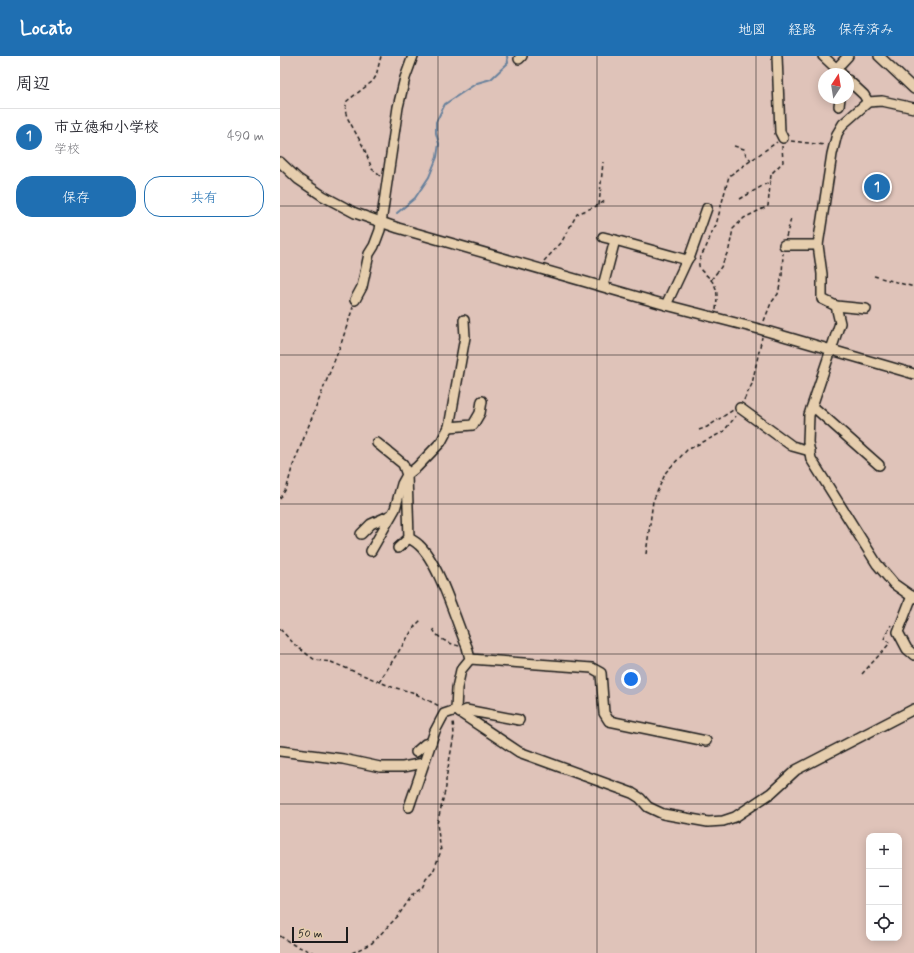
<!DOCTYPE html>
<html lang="ja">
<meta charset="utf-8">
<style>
:root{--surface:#fff;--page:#f7f7f7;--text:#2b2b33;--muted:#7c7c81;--line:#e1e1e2;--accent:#1f6fb2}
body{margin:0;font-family:Mynerve,"Klee One",sans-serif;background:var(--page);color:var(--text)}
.controls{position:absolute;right:12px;bottom:12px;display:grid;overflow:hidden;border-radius:8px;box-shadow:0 2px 10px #0003}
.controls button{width:36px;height:36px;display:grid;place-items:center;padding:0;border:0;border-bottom:1px solid var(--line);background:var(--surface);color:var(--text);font:20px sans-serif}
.compass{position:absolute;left:538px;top:12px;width:36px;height:36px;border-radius:50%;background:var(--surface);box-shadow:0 2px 10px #0003;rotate:12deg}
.scale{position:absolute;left:12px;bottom:10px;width:56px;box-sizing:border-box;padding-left:4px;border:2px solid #1c1c1c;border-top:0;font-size:11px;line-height:14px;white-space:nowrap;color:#1c1c1c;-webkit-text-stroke:3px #e6ceae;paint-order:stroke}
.you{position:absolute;left:351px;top:623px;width:14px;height:14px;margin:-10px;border:3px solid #fff;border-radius:50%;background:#1a73e8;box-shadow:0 0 0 6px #1a73e833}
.badge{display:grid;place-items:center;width:26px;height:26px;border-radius:50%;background:var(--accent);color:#fff;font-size:13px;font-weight:700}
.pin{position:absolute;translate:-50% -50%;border:2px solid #fff;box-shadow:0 1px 4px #0006}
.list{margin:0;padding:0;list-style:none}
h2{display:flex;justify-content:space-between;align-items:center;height:52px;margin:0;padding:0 16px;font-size:17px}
h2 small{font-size:13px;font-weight:400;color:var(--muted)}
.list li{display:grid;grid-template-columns:26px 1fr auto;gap:12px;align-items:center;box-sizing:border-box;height:56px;padding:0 16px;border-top:1px solid var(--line)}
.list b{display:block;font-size:15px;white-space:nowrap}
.list p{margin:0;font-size:13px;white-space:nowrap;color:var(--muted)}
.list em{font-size:13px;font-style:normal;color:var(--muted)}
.actions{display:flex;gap:8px;padding:12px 16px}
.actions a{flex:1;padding:9px 0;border:1px solid var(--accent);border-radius:16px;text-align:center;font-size:14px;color:var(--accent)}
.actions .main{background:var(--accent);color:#fff}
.icon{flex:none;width:22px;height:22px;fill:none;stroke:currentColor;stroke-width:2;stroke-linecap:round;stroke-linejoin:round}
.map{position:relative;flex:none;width:634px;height:897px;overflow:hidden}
header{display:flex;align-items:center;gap:24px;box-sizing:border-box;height:56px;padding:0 20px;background:var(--accent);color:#fff}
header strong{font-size:19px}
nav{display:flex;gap:22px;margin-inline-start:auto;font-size:14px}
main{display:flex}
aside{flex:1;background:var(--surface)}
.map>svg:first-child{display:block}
</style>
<header>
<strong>Locato</strong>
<nav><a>地図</a><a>経路</a><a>保存済み</a></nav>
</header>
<main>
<aside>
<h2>周辺<small></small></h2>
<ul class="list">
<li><span class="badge">1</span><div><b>市立徳和小学校</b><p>学校</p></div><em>490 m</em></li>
</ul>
<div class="actions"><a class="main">保存</a><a>共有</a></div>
</aside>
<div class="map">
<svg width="634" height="897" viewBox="0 0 634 897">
<rect width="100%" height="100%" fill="#dfc3b9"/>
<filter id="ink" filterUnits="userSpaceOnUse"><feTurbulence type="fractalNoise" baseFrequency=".025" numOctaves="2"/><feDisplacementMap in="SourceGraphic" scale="8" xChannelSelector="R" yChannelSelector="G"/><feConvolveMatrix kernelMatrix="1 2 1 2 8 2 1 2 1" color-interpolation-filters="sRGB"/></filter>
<g filter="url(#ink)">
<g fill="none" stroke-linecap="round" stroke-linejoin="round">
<polyline stroke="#67819c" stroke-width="2" points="117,157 135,142 149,121 157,101 159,88 156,77 156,66 165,48 197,27 211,23 228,7 227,0"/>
<g stroke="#1c1c1c" stroke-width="12">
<g id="minor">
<polyline points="497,0 500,76 503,82"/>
<polyline points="543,0 562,18"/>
<polyline points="599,0 634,33"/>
<polyline points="239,3 242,0"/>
<polyline points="556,13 568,0"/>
<polyline points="568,24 584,39 588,46"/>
<polyline points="559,50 560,42"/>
<polyline points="634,52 602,45 588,46 563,68 557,78 552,98 538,189 542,218 542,243 556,250 560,267 529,359 528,386 531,403 597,508 614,528 634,542"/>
<polyline points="0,106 18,123 43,140 75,157 118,172 386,249 483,274 634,318"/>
<polyline points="335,184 407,204 386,249"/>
<polyline points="504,189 538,189"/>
<polyline points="407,204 410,200 427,152"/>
<polyline points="323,230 335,184 323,181"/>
<polyline points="75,244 82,231 89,198 94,190 100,174 118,51 125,22 133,0"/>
<polyline points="556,250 586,253"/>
<polyline points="460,352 512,390 530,395"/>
<polyline points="531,353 537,354 599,409"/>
<polyline points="169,371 193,369 200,357 202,345"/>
<polyline points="81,478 91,468 111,459"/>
<polyline points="118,492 129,482"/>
<polyline points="91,495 115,453 122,428 127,419 123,408 97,387"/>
<polyline points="632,540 618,576 627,593 634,599"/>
<polyline points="190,603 312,612 321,617 324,657 329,665 426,685"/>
<polyline points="176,654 239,696 352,737 360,742 368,751 383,758 428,766 443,765 455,761 491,737 516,714 634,653"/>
<path d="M176,654L177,632L181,614L190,603L187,591C176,565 159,507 139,489C136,486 132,484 129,482L127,419L137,411L161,386L169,371L185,281L184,264"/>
<polyline points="180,657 186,654 239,664"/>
<polyline points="0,695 63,703 100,711 123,711 144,707"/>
<polyline points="136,696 145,688 151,687"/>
<polyline points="129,751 155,675 164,658 176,654"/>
</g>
</g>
<g stroke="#1c1c1c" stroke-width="1.5" stroke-dasharray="4 3" stroke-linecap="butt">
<polyline points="511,85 545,89"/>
<polyline points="454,90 464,93 466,99 471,104"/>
<polyline points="100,120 92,113 84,92 67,61 65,54 67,45 93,25 96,20 101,0"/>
<polyline points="460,143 491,125"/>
<polyline points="319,149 323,106"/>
<polyline points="506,181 511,163"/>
<polyline points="264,205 281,187 297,158 319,149 326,144"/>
<polyline points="594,220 634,231"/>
<polyline points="431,224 441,211 449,193 453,173 464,162 488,150 491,118 503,106 502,90"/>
<path d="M436,254C437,242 439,233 431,224C428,220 423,217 420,213C416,204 424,197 427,189C430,182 431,176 436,169L449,120L497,86"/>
<polyline points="484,265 491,247 498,238 502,220 503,197"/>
<polyline points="464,344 472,328 482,281"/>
<polyline points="419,374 427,371 453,354"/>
<polyline points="0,443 7,431 12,412 61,288 73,251"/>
<polyline points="366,498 373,445 386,416 407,394 443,376 456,360"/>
<polyline points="0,573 16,590 35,604 51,606 112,631 132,636 161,651"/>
<path d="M153,573C158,583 168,587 179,590"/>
<polyline points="582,618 610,587 604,583 611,569"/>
<polyline points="99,626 135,570 142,563"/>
<polyline points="0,880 14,889 34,897"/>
<polyline points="72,897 92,887 118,860 133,838 142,832 146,823 153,816 161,795 157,768 166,731 166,723 174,679 173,664"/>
</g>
<use href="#minor" stroke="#e6ceae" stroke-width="9"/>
</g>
</g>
<path fill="none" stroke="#1c1c1c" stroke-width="1" stroke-opacity="0.55" d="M158,0V897M317,0V897M476,0V897M0,150H634M0,299H634M0,448H634M0,598H634M0,748H634"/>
</svg>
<div class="controls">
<button>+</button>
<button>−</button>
<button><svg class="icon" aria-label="locate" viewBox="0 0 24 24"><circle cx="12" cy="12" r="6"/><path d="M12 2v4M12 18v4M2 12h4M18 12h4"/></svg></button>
</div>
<svg class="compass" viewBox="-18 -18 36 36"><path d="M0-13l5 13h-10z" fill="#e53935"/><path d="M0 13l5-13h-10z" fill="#7c7c81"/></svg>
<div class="scale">50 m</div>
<div class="you"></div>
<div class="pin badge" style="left:597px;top:131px">1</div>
</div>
</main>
